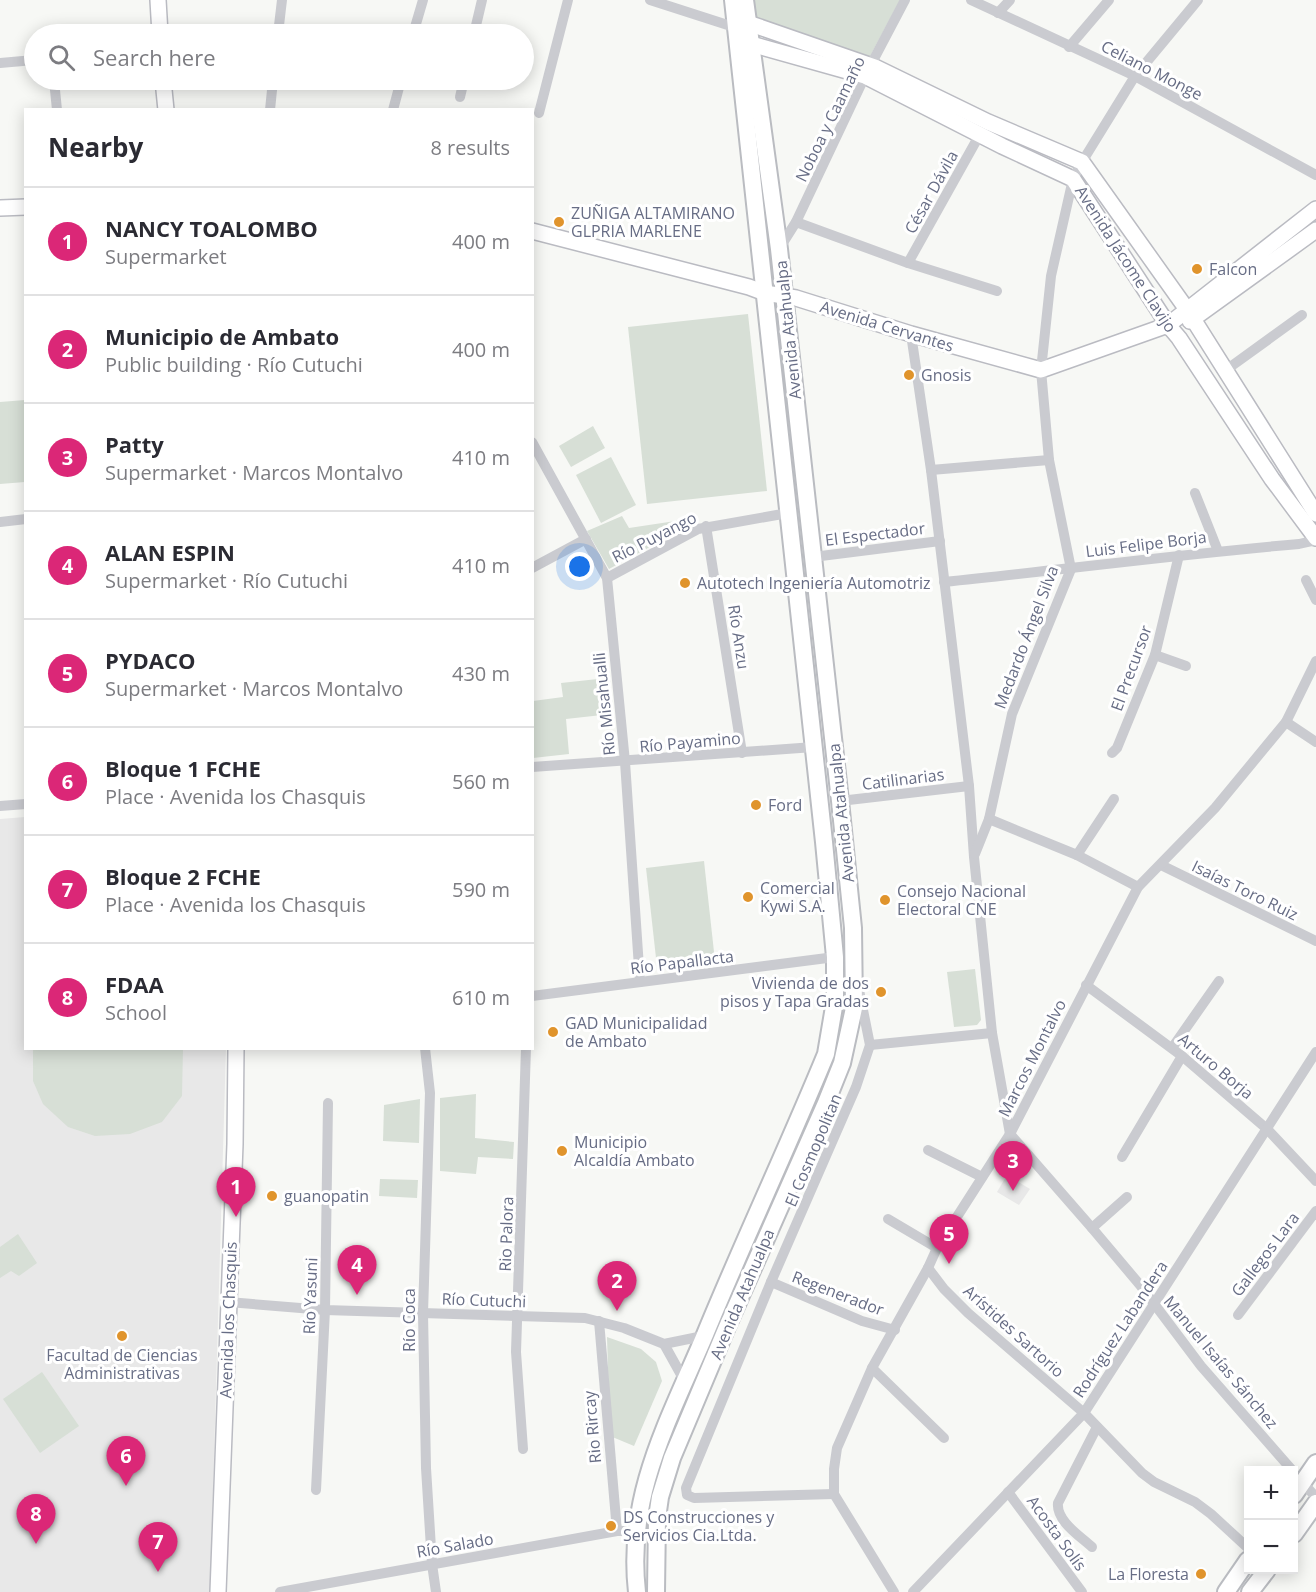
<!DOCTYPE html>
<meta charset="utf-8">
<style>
:root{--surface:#fff;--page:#f2f2f3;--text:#2b2b33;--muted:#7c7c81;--line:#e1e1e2;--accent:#db2777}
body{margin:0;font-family:"Open Sans",sans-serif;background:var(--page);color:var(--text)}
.controls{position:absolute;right:18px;bottom:18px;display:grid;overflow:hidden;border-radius:0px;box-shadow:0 3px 15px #0003}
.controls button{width:54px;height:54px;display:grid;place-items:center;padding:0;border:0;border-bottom:2px solid var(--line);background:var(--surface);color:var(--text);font:30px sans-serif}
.you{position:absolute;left:580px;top:567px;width:21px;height:21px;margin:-15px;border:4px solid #fff;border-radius:50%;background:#1a73e8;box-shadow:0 0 0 9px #1a73e833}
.badge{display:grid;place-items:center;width:39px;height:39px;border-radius:50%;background:var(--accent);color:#fff;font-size:20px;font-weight:700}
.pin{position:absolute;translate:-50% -50px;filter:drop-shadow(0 2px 3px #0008)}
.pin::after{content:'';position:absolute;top:32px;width:21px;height:18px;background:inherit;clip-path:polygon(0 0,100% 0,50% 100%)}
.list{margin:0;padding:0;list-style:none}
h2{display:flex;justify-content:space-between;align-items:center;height:78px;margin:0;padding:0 24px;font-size:26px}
h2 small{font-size:20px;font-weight:400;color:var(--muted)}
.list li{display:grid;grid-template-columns:39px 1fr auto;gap:18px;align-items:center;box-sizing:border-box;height:108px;padding:0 24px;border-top:2px solid var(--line)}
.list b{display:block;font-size:22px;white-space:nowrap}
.list p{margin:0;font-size:20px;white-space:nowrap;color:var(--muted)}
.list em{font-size:20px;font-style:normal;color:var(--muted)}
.icon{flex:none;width:33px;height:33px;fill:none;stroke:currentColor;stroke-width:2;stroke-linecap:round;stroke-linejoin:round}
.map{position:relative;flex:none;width:1316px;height:1592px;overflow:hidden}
.search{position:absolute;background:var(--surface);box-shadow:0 3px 15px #0003;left:24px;top:24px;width:510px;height:66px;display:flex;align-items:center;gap:15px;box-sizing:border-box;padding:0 21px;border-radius:33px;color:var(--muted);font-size:22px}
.panel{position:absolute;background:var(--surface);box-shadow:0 3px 15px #0003;left:24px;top:108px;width:510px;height:942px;border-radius:0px}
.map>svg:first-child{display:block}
</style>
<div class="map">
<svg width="1316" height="1592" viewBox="0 0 1316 1592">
<rect width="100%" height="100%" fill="#f7f8f5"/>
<g fill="#e8e8e8">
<polygon points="25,817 26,1048 226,1049 210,1592 0,1592 0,819"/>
<polygon points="1007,1175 1030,1189 1019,1205 997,1192"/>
</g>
<g fill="#d7dfd6">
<polygon points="753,0 900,0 869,58 755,20"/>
<polygon points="748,314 767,491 647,504 628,327"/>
<polygon points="25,400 25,482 0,484 0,402"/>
<polygon points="593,426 605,448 571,467 559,446"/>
<polygon points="611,457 636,505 601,523 576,475"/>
<polygon points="622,516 629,528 682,520 685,528 609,569 587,531"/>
<polygon points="607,678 611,714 566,719 569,754 533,758 533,701 563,697 561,683"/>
<polygon points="704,861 715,961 657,967 646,868"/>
<polygon points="975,969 981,1020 977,1025 954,1027 947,972"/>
<polygon points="33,1049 183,1049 182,1096 162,1122 130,1134 95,1136 68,1127 43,1104 33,1081"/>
<polygon points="476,1094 475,1138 514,1142 513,1159 478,1157 476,1174 440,1171 440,1098"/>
<polygon points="420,1099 419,1143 383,1141 384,1105"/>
<polygon points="380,1179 418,1180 417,1198 379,1196"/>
<polygon points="18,1234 37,1263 19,1276 11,1271 0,1278 0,1247"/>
<polygon points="607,1337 641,1349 656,1362 662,1381 634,1446 610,1436"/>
<polygon points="42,1372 79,1426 40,1453 3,1399"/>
</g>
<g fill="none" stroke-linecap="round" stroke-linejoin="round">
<g stroke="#babbc2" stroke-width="18">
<g id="secondary">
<polyline points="158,0 160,34"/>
<polyline points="748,23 875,67 988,122 1082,162 1188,311 1316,514"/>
<polyline points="751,44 865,76 1002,146 1073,179 1168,325 1179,338 1272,479 1316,538"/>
<polyline points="163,80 166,110"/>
<polyline points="0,208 26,207"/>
<polyline points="532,231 749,287 765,293 796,298 911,334 1041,370 1168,325 1316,209"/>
<polyline points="1190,321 1316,230"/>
<polyline points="218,1592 235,1144 236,1048"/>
</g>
</g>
<g stroke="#babcc1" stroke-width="20">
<g id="primary">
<polyline points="1294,1495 1316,1463"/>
<polyline points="1294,1534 1316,1503"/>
<path d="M637,1592C626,1496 668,1422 704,1337C743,1242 787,1149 826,1054L835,1001V957L824,842L733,0"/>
<polyline points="656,1592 657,1518 660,1497 672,1458 727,1327 826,1103 842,1063 854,1008 853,928 840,801 779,249 745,0"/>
<polyline points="1226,1592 1248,1560"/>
<polyline points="1250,1592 1267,1570"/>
</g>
</g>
<g stroke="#cacbd0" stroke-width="10">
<polyline points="650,0 737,28"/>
<polyline points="971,0 1135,76 1316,175"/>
<polyline points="998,13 1010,0"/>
<polyline points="278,34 282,0"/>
<polyline points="413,34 423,0"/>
<polyline points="474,34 482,0"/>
<polyline points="1069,47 1109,0"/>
<polyline points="0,63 34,60"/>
<polyline points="54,80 57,110"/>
<polyline points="460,97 464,80"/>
<polyline points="270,110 273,80"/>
<polyline points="393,110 401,80"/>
<polyline points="539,113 568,0"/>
<polyline points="796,222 908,263 997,291"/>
<polyline points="779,249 796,222 865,76 905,0"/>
<polyline points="908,263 980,134"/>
<polyline points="911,334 931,470 969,786 974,857 992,1033 1010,1134 1092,1228 1140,1285 1201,1366 1292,1470"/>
<polyline points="1226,370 1302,315"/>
<polyline points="532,442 607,578 625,762 640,982"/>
<polyline points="931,470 1049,460"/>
<polyline points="1195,493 1218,551"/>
<polyline points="0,522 26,519"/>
<polyline points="706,526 742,753"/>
<polyline points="813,557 940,541"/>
<polyline points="532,568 586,539"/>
<polyline points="607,578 698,529 788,513"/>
<polyline points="1306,580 1316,600"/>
<path d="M944,582C1062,570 1180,554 1299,544L1316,540"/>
<polyline points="1155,655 1186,666"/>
<polyline points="1286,722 1316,742"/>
<polyline points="1112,753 1117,748 1155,655 1179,555"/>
<polyline points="532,767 814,747"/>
<polyline points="840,801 969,786"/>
<polyline points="0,806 26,804"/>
<polyline points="989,819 1077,855 1138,887"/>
<polyline points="975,854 989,819 1012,714 1071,569 1049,460 1041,370 1051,276 1073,179 1082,162 1135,76 1198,0"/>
<polyline points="1077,855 1114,799"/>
<polyline points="1161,865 1316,941"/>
<polyline points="1086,985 1182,1056 1267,1129 1316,1181"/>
<polyline points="532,996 835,957"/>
<polyline points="870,1045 992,1033"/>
<polyline points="425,1048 430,1093 423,1313 426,1468 432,1564 436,1592"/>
<polyline points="1172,1048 1219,981"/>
<polyline points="928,1150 982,1177"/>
<polyline points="1122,1157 1182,1056"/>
<polyline points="888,1219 937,1248"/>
<polyline points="1092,1228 1127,1197"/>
<polyline points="928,1268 944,1289 968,1313 1084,1413 1142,1473 1154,1482 1195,1502 1211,1514 1248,1548"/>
<polyline points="771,1282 862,1321 895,1330"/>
<polyline points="228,1302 325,1310 585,1318 624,1328 664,1344 708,1335"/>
<polyline points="1238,1315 1316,1211"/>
<polyline points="599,1321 617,1531"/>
<polyline points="664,1344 684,1380"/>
<polyline points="872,1368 944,1438"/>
<polyline points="523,1449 516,1352 526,1048"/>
<polyline points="1300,1480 1316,1497"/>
<polyline points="316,1490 325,1310 328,1103"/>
<polyline points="1008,1492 1082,1592"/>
<polyline points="834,1494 694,1498 687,1495 686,1488 771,1282 856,1087 870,1045 859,990"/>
<path d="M1092,1547C1080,1536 1056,1521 1058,1503L1097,1427"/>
<polyline points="280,1592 617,1531 635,1531"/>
<polyline points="894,1592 834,1494 834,1469 837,1448 872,1368 928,1268 937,1248 1010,1134 1138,887 1215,808 1286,722 1316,661"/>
<polyline points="913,1592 1084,1413 1316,1052"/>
</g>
<use href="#secondary" stroke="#fff" stroke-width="15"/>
<use href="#primary" stroke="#fff" stroke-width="16"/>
</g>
<g fill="#e0942c" stroke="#fff" stroke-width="2">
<circle cx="559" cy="222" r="6"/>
<circle cx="1197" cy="269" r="6"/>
<circle cx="909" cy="375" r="6"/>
<circle cx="685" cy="583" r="6"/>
<circle cx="756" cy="805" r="6"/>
<circle cx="748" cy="897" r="6"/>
<circle cx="885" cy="900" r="6"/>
<circle cx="881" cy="992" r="6"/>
<circle cx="553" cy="1032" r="6"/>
<circle cx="562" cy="1151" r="6"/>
<circle cx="272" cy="1196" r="6"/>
<circle cx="122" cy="1336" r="6"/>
<circle cx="611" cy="1526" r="6"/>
<circle cx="1201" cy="1574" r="6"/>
</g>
<g text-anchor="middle" stroke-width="6" stroke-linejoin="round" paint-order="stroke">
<g font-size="16" fill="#676d85" stroke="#fff">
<text transform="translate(1152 70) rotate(27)" y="6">Celiano Monge</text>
<text transform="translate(830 119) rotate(-64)" y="6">Noboa y Caamaño</text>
<text transform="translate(931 192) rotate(-61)" y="6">César Dávila</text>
<text transform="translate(1126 259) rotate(57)" y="6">Avenida Jácome Clavijo</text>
<text transform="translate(887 326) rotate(17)" y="6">Avenida Cervantes</text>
<text transform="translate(788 330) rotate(-96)" y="6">Avenida Atahualpa</text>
<text transform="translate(875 534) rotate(-7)" y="6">El Espectador</text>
<text transform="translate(654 537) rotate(-27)" y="6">Río Puyango</text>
<text transform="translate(1146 544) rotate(-7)" y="6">Luis Felipe Borja</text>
<text transform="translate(739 637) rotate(81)" y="6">Río Anzu</text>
<text transform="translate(1026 637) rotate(-69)" y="6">Medardo Ángel Silva</text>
<text transform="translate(1131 668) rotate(-70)" y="6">El Precursor</text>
<text transform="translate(604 704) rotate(-96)" y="6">Río Misahualli</text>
<text transform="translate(690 742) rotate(-5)" y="6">Río Payamino</text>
<text transform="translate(903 779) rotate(-7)" y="6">Catilinarias</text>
<text transform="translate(841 813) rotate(-96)" y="6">Avenida Atahualpa</text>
<text transform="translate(1245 890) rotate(26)" y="6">Isaías Toro Ruiz</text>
<text transform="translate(682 962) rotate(-7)" y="6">Río Papallacta</text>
<text transform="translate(1032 1058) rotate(-63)" y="6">Marcos Montalvo</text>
<text transform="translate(1216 1066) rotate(40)" y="6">Arturo Borja</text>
<text transform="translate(813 1150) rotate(-67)" y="6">El Cosmopolitan</text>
<text transform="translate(506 1234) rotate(-88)" y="6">Rio Palora</text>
<text transform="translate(1265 1254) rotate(-53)" y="6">Gallegos Lara</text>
<text transform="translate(838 1293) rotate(21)" y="6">Regenerador</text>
<text transform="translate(742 1294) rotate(-67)" y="6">Avenida Atahualpa</text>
<text transform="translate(310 1296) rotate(-88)" y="6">Río Yasuni</text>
<text transform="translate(484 1300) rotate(2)" y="6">Río Cutuchi</text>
<text transform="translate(228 1320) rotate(-88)" y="6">Avenida los Chasquis</text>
<text transform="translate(409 1320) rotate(-90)" y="6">Río Coca</text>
<text transform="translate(1120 1329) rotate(-57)" y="6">Rodríguez Labandera</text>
<text transform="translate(1014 1331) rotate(42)" y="6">Arístides Sartorio</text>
<text transform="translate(1221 1362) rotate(50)" y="6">Manuel Isaías Sánchez</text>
<text transform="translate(592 1427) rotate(-95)" y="6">Rio Rircay</text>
<text transform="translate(1057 1533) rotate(54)" y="6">Acosta Solís</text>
<text transform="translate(455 1545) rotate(-10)" y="6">Río Salado</text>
</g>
<g font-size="16" fill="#676d85" stroke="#fff" text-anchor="start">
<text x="571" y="219">ZUÑIGA ALTAMIRANO<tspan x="571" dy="18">GLPRIA MARLENE</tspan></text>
<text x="1209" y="275">Falcon</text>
<text x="921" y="381">Gnosis</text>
<text x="697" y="589">Autotech Ingeniería Automotriz</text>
<text x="768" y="811">Ford</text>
<text x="760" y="894">Comercial<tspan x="760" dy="18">Kywi S.A.</tspan></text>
<text x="897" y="897">Consejo Nacional<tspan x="897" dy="18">Electoral CNE</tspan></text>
<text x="869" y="989" text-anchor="end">Vivienda de dos<tspan x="869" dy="18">pisos y Tapa Gradas</tspan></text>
<text x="565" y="1029">GAD Municipalidad<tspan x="565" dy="18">de Ambato</tspan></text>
<text x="574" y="1148">Municipio<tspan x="574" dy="18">Alcaldía Ambato</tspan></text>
<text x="284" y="1202">guanopatin</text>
<text x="122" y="1361" text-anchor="middle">Facultad de Ciencias<tspan x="122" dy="18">Administrativas</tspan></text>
<text x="623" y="1523">DS Construcciones y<tspan x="623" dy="18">Servicios Cia.Ltda.</tspan></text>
<text x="1189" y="1580" text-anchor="end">La Floresta</text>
</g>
</g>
</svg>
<div class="controls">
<button>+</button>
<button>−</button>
</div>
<div class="you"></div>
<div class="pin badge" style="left:236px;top:1217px">1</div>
<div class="pin badge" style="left:617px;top:1311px">2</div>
<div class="pin badge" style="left:1013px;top:1191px">3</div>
<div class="pin badge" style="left:357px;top:1295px">4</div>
<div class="pin badge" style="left:949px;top:1264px">5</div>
<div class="pin badge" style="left:126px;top:1486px">6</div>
<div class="pin badge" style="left:158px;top:1572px">7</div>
<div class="pin badge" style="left:36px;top:1544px">8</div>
<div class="search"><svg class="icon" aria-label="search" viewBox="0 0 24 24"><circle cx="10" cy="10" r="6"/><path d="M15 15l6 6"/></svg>Search here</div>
<section class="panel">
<h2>Nearby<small>8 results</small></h2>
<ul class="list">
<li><span class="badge">1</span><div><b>NANCY TOALOMBO</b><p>Supermarket</p></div><em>400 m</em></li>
<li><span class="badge">2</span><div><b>Municipio de Ambato</b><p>Public building · Río Cutuchi</p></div><em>400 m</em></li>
<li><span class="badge">3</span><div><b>Patty</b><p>Supermarket · Marcos Montalvo</p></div><em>410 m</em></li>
<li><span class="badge">4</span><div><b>ALAN ESPIN</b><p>Supermarket · Río Cutuchi</p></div><em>410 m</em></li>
<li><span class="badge">5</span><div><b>PYDACO</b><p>Supermarket · Marcos Montalvo</p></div><em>430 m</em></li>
<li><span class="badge">6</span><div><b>Bloque 1 FCHE</b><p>Place · Avenida los Chasquis</p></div><em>560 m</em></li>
<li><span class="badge">7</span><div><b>Bloque 2 FCHE</b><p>Place · Avenida los Chasquis</p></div><em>590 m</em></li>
<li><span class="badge">8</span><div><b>FDAA</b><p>School</p></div><em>610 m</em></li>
</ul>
</section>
</div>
